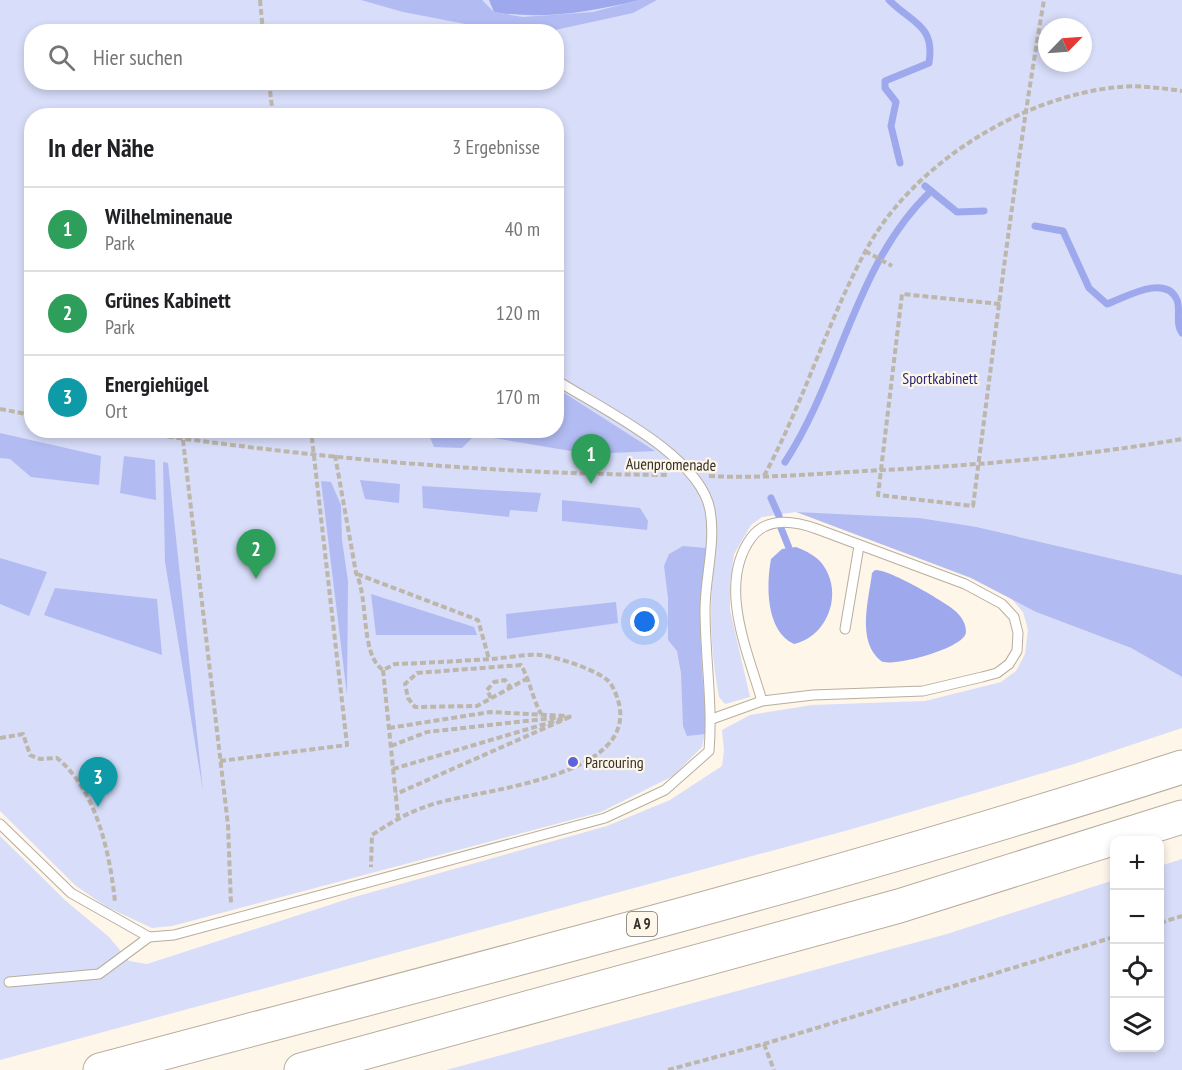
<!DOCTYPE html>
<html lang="de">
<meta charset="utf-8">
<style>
:root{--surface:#fff;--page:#f2f2f2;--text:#202124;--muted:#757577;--line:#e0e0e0;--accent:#5d63db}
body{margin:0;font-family:"PT Sans Narrow",sans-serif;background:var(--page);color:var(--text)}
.controls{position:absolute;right:18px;bottom:18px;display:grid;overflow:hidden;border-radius:12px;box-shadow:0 3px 9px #0003}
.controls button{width:54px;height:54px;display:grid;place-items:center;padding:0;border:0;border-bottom:2px solid var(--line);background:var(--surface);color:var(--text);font:30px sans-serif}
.compass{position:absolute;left:1038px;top:18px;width:54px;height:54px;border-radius:50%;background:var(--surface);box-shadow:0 3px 9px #0003;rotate:65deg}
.you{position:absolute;left:645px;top:622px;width:21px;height:21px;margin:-15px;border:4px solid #fff;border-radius:50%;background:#1a73e8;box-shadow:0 0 0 9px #1a73e833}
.badge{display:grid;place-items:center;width:39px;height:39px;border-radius:50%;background:var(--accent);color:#fff;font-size:20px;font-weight:700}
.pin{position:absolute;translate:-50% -50px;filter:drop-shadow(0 2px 3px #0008)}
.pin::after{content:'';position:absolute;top:32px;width:21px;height:18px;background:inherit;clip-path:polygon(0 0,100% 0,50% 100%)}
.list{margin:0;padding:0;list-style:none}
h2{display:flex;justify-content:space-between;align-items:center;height:78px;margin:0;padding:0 24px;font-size:26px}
h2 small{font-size:20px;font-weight:400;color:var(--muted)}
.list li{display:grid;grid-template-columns:39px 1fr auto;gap:18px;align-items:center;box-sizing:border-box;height:84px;padding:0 24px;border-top:2px solid var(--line)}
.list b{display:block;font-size:22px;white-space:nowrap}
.list p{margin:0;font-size:20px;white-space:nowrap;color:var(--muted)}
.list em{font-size:20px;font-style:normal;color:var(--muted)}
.icon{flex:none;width:33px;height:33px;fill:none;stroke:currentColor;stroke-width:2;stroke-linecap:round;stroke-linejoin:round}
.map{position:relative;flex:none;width:1182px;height:1070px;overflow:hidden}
.search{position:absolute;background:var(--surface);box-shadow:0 3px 9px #0003;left:24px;top:24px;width:540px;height:66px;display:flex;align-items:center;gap:15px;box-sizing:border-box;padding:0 21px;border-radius:24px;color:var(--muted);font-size:22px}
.panel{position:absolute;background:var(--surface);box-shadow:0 3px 9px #0003;left:24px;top:108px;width:540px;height:330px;border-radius:24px}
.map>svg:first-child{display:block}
</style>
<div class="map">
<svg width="1182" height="1070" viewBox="0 0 1182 1070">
<rect width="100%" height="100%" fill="#fef6e9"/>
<g fill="#d8ddf9" fill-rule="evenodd">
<path d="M0,0H1182V575L977,527L796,512L762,517L751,525L734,554L730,584V610L750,697L725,704L719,697C710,647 708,601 716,551L706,548L701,592V636L707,719L705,734L702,747L673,776L601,812L172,926L152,928L107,907L76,886L0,811ZM1047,27H1083V63H1047ZM32,32H556V82H32ZM32,116H556V430H32Z"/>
<polygon points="1010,597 1036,612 1131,648 1182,677 1182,728 1074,764 852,829 0,1060 0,836 66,901 109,937 129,961 147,964 351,898 607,826 670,800 722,766 724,751 722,730 750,715 812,705 925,701 1001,682 1016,671 1025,654 1028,630 1023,612"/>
<polygon points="1182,859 1182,1070 446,1070 947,934 1114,880 1114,1048 1160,1048 1160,866"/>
</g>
<g fill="#b2bcf3">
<polygon points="361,0 482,0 494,12 523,17 593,12 639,0 657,0 633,13 546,32 497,30 403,12"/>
<polygon points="557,381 561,383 561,391 655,451 589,454 475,435 462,448 434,447 428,433 423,431 556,430"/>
<polygon points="0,433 101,456 99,485 31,477 10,459 0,458"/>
<polygon points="124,456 155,460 156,500 120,493"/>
<polygon points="163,462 168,463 203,791 165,562"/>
<polygon points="360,480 400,484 399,503 365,499"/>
<polygon points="321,481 331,482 341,505 342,540 348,581 347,695"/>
<polygon points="422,486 541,493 537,512 510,510 509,517 423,508"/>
<polygon points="562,500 640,508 648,521 647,530 562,521"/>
<polygon points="796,512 919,518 977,527 1182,575 1182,677 1131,648 1036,612 971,578"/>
<path d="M683,546L706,548C702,588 699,628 702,669C703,691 707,712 705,734L687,736L683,726L681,673L677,651L668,640V598L664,566L669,554Z"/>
<polygon points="0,558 47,572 29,616 0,604"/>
<polygon points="55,588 157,599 162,655 44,615"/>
<polygon points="371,594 474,627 477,635 376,635"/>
<polygon points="616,602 618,623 507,639 506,614"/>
</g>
<g fill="#9ea9ed">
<path d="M489,0H639C591,12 543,20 494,12Z"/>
<path d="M796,547C806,551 817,556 823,565C844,594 827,637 794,644C766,631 766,586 771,559L782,549Z"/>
<path d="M875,570C888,570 921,589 933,596C946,605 966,613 966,632C966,648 891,668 881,661C856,641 869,599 872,573Z"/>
</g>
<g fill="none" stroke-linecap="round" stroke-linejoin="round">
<g stroke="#9ea9ed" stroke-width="7">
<path d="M889,0C913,24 935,25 929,63L885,81V88L896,102L891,126L900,163"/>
<polyline points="925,186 957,212 984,211"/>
<path d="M1035,226L1063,231L1089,288L1107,304C1124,298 1166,273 1177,300C1181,310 1175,323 1182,333"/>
<path d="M785,462C841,377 855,263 931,191"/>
<polyline points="771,498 779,516"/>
<polyline points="781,528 789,548"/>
</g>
<g stroke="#b8ae9f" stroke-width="11">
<g id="service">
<polyline points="845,629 859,546"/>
<path d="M712,719L762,701L813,695L923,691L982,677L997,673L1009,664L1017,651L1018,633L1014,617L1002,604L965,584L817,529C795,521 767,516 751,538C717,585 748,652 762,701"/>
<path d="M0,824L71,893L149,937L174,935L605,818L665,790L709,751C713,704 705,657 705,610C705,577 716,543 710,510C700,455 600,408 556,380"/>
<polyline points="9,982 99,974 149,937"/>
</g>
</g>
<g stroke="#b8ae9f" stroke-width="35">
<g id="motorway">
<path d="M100,1070C461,973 826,882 1182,767"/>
<polyline points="301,1070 899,906 1182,817"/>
</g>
</g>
<g stroke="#bdb6ab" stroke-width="4" stroke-dasharray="6 3" stroke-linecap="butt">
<polyline points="260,0 263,32"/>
<polyline points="269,82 273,116"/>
<polyline points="865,251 892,266"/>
<path d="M1000,304L902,294L878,495L973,506C995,337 1015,168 1044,0"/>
<polyline points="0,409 32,415"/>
<path d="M123,430C304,457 486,474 669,475"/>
<polyline points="183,440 228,825 231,904"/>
<path d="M335,455L356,573C369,599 360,655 383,670L395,664C427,663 459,661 491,659C507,658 524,654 540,655C555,656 604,672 611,684C662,775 489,788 437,803C412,810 393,821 372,835L371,867"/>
<path d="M709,476C767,479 825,473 883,470C983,465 1083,456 1182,439"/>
<path d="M764,476C803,404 826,325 865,252C911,165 1021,96 1119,87C1139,85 1161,88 1182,91"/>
<polyline points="357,574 478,620 489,659"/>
<polyline points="383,670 398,817"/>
<path d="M528,678L477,706L415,707L408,698L405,684L417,673L521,665C530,681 532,697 541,714"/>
<polyline points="491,698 487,690 494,682 505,680 511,688"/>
<polyline points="389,728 490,712 567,716"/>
<path d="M0,738L23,734L30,755L40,759L57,758C97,791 110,854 115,902"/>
<polyline points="391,746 427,732 562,717"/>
<polyline points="220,761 347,745 311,430"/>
<polyline points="393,769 572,716 396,794"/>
<polyline points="1160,923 1182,916"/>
<polyline points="764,1044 774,1070"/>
<polyline points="668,1070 764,1044 1114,937"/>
</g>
<use href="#service" stroke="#fff" stroke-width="9"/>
<use href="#motorway" stroke="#fff" stroke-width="33"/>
</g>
<circle fill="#5d63db" stroke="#fef6e9" stroke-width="2" cx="573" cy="762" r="6"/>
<g text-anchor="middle" stroke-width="4.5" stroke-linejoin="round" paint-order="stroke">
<rect fill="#fef6e9" stroke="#706b63" stroke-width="1.5" x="627" y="912" width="30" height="24" rx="4.5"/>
<g font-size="15" font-weight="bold" fill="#332f29">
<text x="642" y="929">A 9</text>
</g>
<g font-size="16" fill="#282875" stroke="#fef6e9">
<text x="940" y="384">Sportkabinett</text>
</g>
<g font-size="16" fill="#332f29" stroke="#fef6e9">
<text transform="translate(671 464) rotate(1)" y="6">Auenpromenade</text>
</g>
<g font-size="16" fill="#332f29" stroke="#fef6e9" text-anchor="start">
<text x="585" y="768">Parcouring</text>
</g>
</g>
</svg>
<div class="controls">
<button>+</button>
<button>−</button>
<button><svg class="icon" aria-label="locate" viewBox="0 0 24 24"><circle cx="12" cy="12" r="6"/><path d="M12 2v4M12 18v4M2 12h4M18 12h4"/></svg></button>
<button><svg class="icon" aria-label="layers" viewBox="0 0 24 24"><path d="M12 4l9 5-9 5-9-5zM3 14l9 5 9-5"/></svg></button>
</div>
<svg class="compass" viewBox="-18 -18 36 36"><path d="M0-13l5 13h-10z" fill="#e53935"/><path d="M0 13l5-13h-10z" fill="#757577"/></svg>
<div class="you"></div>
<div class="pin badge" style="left:591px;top:484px;background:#2e9e5b">1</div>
<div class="pin badge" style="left:256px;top:579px;background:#2e9e5b">2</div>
<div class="pin badge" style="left:98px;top:807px;background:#0f9aa8">3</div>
<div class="search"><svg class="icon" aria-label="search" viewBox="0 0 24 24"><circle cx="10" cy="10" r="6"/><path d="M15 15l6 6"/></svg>Hier suchen</div>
<section class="panel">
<h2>In der Nähe<small>3 Ergebnisse</small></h2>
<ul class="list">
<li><span class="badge" style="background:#2e9e5b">1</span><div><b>Wilhelminenaue</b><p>Park</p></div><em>40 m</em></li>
<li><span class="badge" style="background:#2e9e5b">2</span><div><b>Grünes Kabinett</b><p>Park</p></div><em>120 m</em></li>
<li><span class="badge" style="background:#0f9aa8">3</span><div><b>Energiehügel</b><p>Ort</p></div><em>170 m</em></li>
</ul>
</section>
</div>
